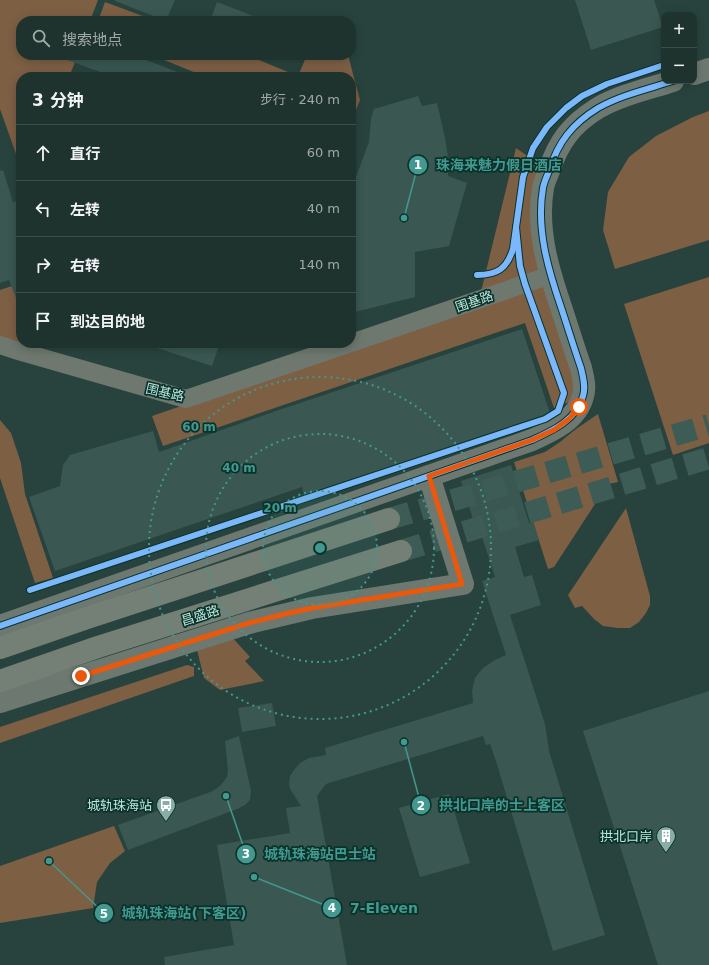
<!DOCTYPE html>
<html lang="zh">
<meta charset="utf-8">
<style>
:root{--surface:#1e322e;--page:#2b3e3a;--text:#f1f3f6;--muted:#a1aaaa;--line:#3c4d4a}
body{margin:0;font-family:"DejaVu Sans","Noto Sans SC",sans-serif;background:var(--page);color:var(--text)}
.controls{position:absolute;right:12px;top:12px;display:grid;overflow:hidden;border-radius:8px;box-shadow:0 2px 10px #0003}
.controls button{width:36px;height:36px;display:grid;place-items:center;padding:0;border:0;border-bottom:1px solid var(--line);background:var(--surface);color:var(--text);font:20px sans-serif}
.stop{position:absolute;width:12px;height:12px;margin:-9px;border:3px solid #ea580c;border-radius:50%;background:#fff}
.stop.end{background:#ea580c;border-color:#fff;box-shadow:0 1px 4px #0008}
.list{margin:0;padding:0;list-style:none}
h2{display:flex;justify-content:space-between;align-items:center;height:52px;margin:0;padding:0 16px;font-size:17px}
h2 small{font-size:13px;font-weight:400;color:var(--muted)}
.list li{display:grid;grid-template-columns:26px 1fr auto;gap:12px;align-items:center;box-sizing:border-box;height:56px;padding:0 16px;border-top:1px solid var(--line)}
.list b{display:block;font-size:15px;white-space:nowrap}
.list em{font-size:13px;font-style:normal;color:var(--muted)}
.icon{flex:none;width:22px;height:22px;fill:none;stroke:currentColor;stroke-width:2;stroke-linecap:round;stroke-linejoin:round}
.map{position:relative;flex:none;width:709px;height:965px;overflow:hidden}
.search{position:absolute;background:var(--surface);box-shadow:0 2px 10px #0003;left:16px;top:16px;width:340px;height:44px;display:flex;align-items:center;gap:10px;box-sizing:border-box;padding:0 14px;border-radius:16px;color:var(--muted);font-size:15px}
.panel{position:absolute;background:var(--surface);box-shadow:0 2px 10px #0003;left:16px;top:72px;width:340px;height:276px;border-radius:16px}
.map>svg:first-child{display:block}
</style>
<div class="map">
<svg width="709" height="965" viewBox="0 0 709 965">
<rect width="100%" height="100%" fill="#28433e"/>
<g fill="#7d5f44">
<polygon points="0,0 98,0 90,21 21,21 21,55 78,55 69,77 21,77 21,168 0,109"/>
<polygon points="105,2 156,21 98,21"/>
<polygon points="152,55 247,55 298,76 307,55 348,55 360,100 351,122 351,77 206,77"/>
<polygon points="709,111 709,240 615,269 603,230 608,192 629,157 656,136 693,117"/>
<polygon points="516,148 526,155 549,160 548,274 480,296"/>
<polygon points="709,277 709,443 673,455 624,304"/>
<polygon points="548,281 579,398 554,408 525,323 163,446 152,416"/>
<polygon points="21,283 21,343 40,343 37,352 0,341 0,290"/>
<polygon points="598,414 618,482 608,484 554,567 548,569 514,462 545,452 560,442 576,429"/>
<polygon points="0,420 11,433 21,463 25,494 53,578 35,583 0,478"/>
<polygon points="626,508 650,596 650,605 646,613 639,622 630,628 618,628 603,626 594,619 582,606 575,608 568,595"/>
<polygon points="230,635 250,657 245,661 264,681 220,690 204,678 196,646"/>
<polygon points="187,665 194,667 194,676 0,743 0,727"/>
<polygon points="114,826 125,851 110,863 97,882 93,908 0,923 0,866"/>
</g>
<g fill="#3a5752">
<polygon points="115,0 175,0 166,21 115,1"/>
<polygon points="575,0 654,0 663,27 591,50"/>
<polygon points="217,2 264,20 264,21 210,21"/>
<polygon points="59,55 133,55 188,76 187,77 114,77 59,57"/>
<polygon points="418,96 422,106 437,103 445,138 448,157 448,176 467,183 449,246 415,252 415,297 351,313 351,190 369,142 371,118 374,109"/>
<polygon points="3,170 13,202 21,200 21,306 19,306 9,280 0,283 0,171"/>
<polygon points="522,329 550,413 304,495 302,487 55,571 29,497 60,486 63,465 70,455 153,431 159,452 276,411"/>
<polygon points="151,343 220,343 212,366 151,346"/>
<polygon points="511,465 529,523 533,522 539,540 515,547 524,577 532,575 541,605 510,615 545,724 549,751 605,935 553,951 496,761 490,744 486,745 483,736 326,784 317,796 347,965 165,965 164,957 234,945 217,845 290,833 286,808 301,806 290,789 289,784 290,776 294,770 300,763 309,758 326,755 325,748 473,703 472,691 475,678 483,668 495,660 506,655 482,581 495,577 481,534 478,535 461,481"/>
<polygon points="709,691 709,965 658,965 583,731"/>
<polygon points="272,703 276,726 242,732 238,708"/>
<polygon points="239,736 251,791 250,800 245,805 237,809 128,850 118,825 213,791 221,785 227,777 228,771 225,741"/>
<polygon points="449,794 470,863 420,877 399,808"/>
</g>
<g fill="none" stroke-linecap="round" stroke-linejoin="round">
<g stroke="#3e5c56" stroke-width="22" stroke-dasharray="22 11" stroke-linecap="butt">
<polyline points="389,519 709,425"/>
<polyline points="401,551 709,458"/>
</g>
<polyline stroke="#6e786e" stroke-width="18" points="0,345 15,350 186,399 551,275"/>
<g stroke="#6d7970" stroke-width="22">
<polyline points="694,74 709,69"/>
<path d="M0,626L532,440C552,431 577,420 583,396C586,387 583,377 581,368C574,348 568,328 561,307C548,269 536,229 543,188C544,182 547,176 549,171C558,142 572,124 598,108C621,95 648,89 673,81"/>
<polyline points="0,702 249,623 312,608 463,584 429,476"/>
</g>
<g stroke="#748075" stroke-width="22">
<polyline points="0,648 87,618 389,519"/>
<polyline points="0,681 98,647 401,551"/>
</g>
<g stroke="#09322b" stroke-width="8">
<g id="cycleway">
<path d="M477,275C498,275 507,268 513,249L523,177L533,148L547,127L566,108L582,96L607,84L664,65"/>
<polyline points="30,590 545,419 558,411 564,393 525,284 520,266 516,227"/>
<path d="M0,626L532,440C552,431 577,420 583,396C586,387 583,377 581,368C574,348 568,328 561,307C548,269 536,229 543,188C544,182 547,176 549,171C558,142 572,124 598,108C621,95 648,89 673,81"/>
</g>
</g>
<use href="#cycleway" stroke="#7ab7fb" stroke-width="6"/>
</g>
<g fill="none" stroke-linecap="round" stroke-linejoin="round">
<polyline stroke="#ea580c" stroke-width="5" points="81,676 249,623 285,614 312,608 462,584 429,476 532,440 554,430 569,419 579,407"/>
</g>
<circle cx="320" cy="548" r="57" fill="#43988f" fill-opacity=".12"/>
<g fill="none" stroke="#43988f" stroke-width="2" stroke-dasharray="2 4">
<circle cx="320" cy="548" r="57"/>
<circle cx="320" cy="548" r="114"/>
<circle cx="320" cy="548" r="171"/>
</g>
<defs>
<g id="bus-pin" transform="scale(1)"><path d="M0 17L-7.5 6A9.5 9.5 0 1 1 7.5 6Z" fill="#89aea5" stroke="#09322b"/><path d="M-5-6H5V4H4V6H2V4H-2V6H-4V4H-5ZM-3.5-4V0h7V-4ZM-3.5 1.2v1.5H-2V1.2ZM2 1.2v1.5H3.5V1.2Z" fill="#fff"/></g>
<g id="building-pin" transform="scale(1)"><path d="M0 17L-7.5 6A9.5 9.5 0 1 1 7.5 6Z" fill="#89aea5" stroke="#09322b"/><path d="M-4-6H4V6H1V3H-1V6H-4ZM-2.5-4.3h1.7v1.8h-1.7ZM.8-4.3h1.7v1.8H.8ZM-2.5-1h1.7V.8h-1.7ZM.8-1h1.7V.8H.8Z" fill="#fff"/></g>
</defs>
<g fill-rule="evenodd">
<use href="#bus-pin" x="166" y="805"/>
<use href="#building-pin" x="666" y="836"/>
</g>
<g text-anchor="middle" stroke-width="3.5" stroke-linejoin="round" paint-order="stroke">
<g font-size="13" fill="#bde7dc" stroke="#09322b">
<text transform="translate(474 301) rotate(-19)" y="5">围基路</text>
<text transform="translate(165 392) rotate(13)" y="5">围基路</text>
<text transform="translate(200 615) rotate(-18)" y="5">昌盛路</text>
</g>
<g font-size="13" fill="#bde7dc" stroke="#09322b" text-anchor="end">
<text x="152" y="810">城轨珠海站</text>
<text x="652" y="841">拱北口岸</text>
</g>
</g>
<circle cx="320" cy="548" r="6" fill="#43988f" stroke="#09322b" stroke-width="2"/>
<g font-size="12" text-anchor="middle" font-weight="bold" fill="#43988f" stroke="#09322b" stroke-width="3.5" stroke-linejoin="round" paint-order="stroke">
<text x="199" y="431">60 m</text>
<text x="239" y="472">40 m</text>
<text x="280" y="512">20 m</text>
</g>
<path fill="none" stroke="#43988f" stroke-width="1.5" d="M404 218L418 165M404 742L421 805M226 796L246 854M254 877L332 908M49 861L104 913"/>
<g fill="#43988f" stroke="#09322b" stroke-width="1.5">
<circle cx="404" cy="218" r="4"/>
<circle cx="404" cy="742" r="4"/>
<circle cx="226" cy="796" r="4"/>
<circle cx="254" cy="877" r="4"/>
<circle cx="49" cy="861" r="4"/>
<circle cx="418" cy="165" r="10"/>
<circle cx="421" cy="805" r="10"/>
<circle cx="246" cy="854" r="10"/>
<circle cx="332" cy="908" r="10"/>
<circle cx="104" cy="913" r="10"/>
</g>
<g font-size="12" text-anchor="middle" font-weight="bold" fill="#fff">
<text x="418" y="169">1</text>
<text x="421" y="810">2</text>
<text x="246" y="858">3</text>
<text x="332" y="912">4</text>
<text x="104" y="918">5</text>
</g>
<g font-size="14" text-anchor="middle" font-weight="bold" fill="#43988f" stroke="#09322b" stroke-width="3.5" stroke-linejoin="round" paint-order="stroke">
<text x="499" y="170">珠海来魅力假日酒店</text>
<text x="502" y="810">拱北口岸的士上客区</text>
<text x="320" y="859">城轨珠海站巴士站</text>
<text x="384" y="913">7-Eleven</text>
<text x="184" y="918">城轨珠海站(下客区)</text>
</g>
</svg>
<div class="controls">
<button>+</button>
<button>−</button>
</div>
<div class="stop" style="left:579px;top:407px"></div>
<div class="stop end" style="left:81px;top:676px"></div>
<div class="search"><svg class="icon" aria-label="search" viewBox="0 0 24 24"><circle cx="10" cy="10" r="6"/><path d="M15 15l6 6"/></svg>搜索地点</div>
<section class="panel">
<h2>3 分钟<small>步行 · 240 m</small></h2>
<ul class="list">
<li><svg class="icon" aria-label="ahead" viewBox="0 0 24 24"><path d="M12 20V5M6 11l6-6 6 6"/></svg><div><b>直行</b></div><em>60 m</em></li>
<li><svg class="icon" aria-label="left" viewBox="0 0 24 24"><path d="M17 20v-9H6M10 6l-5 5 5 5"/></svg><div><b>左转</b></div><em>40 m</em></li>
<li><svg class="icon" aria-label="right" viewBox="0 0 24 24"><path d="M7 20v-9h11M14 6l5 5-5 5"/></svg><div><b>右转</b></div><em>140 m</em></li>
<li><svg class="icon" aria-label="arrive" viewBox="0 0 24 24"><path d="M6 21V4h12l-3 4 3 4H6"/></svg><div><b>到达目的地</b></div></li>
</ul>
</section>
</div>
